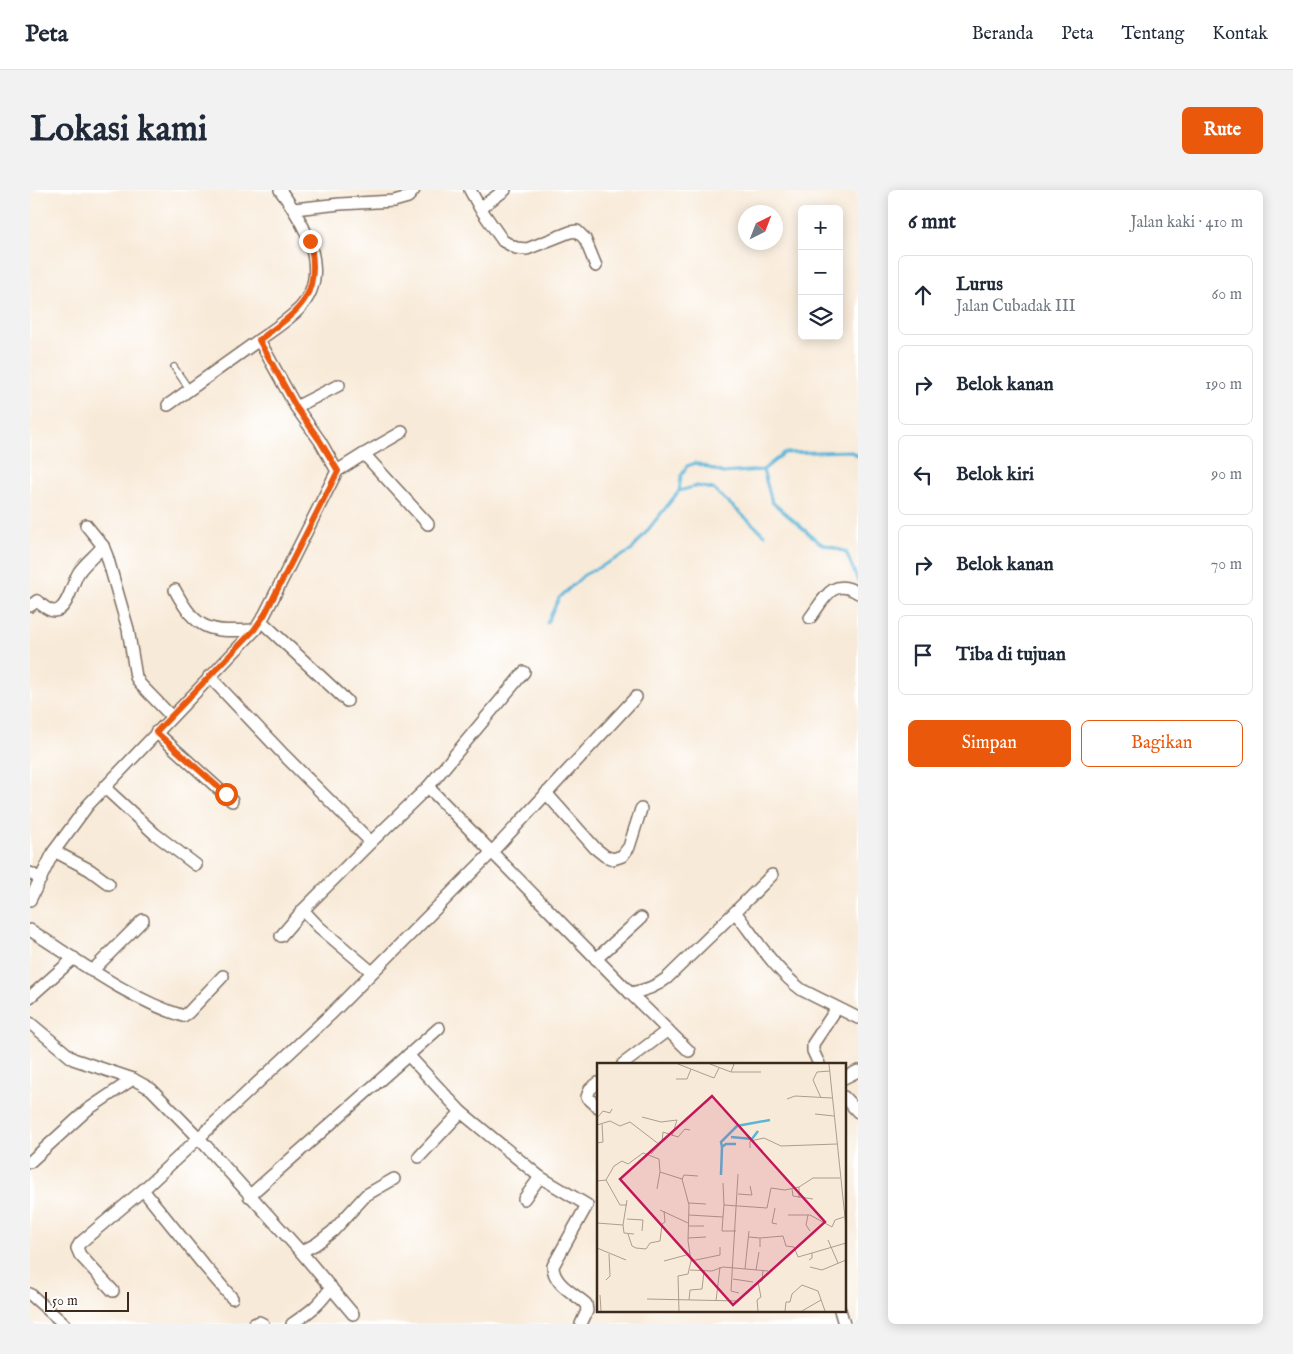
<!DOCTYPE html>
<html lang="id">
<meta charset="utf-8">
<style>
:root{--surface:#fff;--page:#f2f2f3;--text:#1f2937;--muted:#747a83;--line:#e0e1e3;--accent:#ea580c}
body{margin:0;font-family:"IM FELL English",serif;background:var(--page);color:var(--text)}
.controls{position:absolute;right:15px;top:15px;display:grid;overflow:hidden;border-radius:8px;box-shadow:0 2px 12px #0003}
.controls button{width:45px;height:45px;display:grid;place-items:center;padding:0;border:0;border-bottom:1px solid var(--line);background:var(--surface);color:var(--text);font:25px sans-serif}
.compass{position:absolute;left:708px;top:15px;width:45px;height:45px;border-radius:50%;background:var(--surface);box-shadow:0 2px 12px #0003;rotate:42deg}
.scale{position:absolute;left:15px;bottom:12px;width:84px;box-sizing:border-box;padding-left:5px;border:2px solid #3b2a1e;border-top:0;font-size:14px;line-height:18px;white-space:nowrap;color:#3b2a1e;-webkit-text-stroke:4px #fff;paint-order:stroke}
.stop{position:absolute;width:15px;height:15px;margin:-11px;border:4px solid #ea580c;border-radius:50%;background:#fff}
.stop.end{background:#ea580c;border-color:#fff;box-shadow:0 1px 5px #0008}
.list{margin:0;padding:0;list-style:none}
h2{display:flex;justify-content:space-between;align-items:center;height:65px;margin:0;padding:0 20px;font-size:21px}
h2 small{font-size:16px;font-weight:400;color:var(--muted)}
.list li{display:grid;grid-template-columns:32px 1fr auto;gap:15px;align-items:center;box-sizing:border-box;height:80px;margin:0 10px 10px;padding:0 10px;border:1px solid var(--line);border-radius:8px}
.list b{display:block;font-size:19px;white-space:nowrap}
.list p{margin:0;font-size:16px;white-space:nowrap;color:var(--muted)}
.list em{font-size:16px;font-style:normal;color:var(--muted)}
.actions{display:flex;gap:10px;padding:15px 20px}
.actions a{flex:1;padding:11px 0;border:1px solid var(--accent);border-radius:8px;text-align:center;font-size:18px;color:var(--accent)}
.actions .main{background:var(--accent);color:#fff}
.icon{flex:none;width:28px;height:28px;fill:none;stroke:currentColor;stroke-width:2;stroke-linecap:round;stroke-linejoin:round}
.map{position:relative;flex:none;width:828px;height:1134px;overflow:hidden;border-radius:8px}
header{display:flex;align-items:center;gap:30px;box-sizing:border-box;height:70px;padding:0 25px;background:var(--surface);border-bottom:1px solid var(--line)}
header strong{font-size:24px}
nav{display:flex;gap:28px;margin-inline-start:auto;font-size:18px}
.intro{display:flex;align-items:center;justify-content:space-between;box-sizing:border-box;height:120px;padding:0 30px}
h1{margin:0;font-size:35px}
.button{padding:12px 22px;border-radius:8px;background:var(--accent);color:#fff;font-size:18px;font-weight:700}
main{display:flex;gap:30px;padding:0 30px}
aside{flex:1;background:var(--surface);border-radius:8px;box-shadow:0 2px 12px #0003}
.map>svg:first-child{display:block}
</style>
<header>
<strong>Peta</strong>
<nav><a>Beranda</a><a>Peta</a><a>Tentang</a><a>Kontak</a></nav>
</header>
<div class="intro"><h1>Lokasi kami</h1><a class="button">Rute</a></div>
<main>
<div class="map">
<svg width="828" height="1134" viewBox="0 0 828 1134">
<rect width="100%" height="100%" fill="#fff"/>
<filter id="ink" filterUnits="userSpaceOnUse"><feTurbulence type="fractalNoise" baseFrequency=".02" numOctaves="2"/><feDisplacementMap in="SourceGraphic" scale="10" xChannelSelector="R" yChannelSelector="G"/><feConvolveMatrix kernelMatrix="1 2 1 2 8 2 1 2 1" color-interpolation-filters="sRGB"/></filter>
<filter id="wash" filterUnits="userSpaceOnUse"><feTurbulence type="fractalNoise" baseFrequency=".0096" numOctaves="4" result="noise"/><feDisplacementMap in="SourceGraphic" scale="20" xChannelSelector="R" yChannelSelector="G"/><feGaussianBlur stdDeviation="1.12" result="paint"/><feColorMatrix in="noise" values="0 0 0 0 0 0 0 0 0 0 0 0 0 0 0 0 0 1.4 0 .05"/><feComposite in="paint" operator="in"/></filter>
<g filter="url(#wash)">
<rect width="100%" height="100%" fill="#f8ead8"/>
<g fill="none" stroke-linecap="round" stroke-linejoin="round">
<g stroke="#5ab5d8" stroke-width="3">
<polyline points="733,280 742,312 790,353 816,362 828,391"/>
<polyline points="649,301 651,286 657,276 666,273 693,283 733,280 754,263 820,261 828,266"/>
<polyline points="517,433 529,408 554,385 601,361 649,301 667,296 683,299 735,345"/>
</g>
</g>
</g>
<g filter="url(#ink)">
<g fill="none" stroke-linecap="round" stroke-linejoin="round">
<g stroke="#7d6d5f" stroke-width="8">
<polyline id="lane" points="144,177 159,199"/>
</g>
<g stroke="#7d6d5f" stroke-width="14">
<g id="street">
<polyline points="440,0 450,18 473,51 486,58 497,59 540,42 547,41 555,49 566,76"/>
<polyline points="450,18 475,0"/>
<polyline points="264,19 310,14 364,11 378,7 384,0"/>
<polyline points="138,215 229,150"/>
<polyline points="266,217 309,195"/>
<polyline points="334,264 372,242"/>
<polyline points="307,281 334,264 398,334"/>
<polyline points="56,335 73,356 77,366 98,439 106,487 110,494 141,526"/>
<path d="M145,400C167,442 180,442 225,440"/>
<path d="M0,416L7,411C11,414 18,421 24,421C38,421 42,392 49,382C55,373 66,365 73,356"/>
<path d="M780,428C794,410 802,386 828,403"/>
<polyline points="231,431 317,511"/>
<path d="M179,486L254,565L341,652L398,597L600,803C614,801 626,797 637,788L705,722C726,749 745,780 772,800L828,828"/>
<polyline points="126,542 202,611"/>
<polyline points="74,597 125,644 166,675"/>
<polyline points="398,597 494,482"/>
<polyline points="516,603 565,658 575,666 583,669 592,666 599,657 611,619"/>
<polyline points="341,652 273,720 289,737 342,782"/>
<polyline points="24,661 60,680 79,694"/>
<polyline points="0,683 11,689"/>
<path d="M0,710L24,661L58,615L225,440L235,424L307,281L290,251L266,217L229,150C243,140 257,131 269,119C303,83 274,32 250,0"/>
<polyline points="705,722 742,685"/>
<path d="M0,740C49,771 97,808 153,826L158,823L193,786"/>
<polyline points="251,746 273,720"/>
<polyline points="566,769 611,728"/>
<polyline points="62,781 113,730"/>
<polyline points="600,803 659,861"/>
<polyline points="0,807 44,768"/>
<polyline points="0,833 43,869 103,889 121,899 168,947 271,1062 323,1124"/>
<polyline points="378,865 431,922 389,967"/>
<polyline points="593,874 638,840"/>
<polyline points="789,874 783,861 783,854 807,818"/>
<polyline points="814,888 828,881"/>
<polyline points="568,893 560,899 557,907 568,917"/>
<polyline points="814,907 828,922"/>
<path d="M431,922L510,987L557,1015L523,1076C523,1094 544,1103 556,1114L557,1121L551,1134"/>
<polyline points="0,972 57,920 103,889"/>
<polyline points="113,1000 172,1073 202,1108"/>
<polyline points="219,1006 409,838"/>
<polyline points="494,1009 510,987"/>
<polyline points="271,1062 286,1054 303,1041 336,1005 364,989"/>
<polyline points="83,1101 50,1065 47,1058 50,1053 113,1000 300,825 462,662 606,507"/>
<polyline points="0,1104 34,1134"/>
<polyline points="810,1120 814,1134"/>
<polyline points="224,1134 229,1132 233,1134"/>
<path d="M262,1134C278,1123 291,1114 301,1097"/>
</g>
</g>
<use href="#lane" stroke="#fff" stroke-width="5.5"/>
<use href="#street" stroke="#fff" stroke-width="11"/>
</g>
</g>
<g fill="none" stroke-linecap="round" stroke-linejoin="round" filter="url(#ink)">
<path stroke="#ea580c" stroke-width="6" d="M196,604L126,542L224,440L235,424L308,281L290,251L266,217L229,150C270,120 292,106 280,51"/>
</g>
<g transform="translate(567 873)">
<rect width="249" height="249" fill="#f8ead8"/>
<path fill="none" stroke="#5ab5d8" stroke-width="2.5" d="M134,74L155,76L161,68M125,84L124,79L140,63L173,57M124,112L125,84L129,81H139"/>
<path fill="none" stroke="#ac9d8e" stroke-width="1" d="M81,1L117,15L122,5M113,1L134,9L137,1M232,1L249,164M134,9H164M79,16H90L94,6M224,35L216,17L220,9L233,8M190,36L198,33L235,35M218,51L237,53M45,54L64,59L80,57L75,73M0,55L6,48L13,50L15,46M0,62L13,58L23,63L33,59L63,82M0,80L6,79L5,61M153,85V78L167,75L184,83L240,81M54,91L65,79L66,69L81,74L88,66L93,67M141,111L134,228L142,230M85,116L87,112L101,113M9,117L23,142H30M0,118L9,117L17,103L25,98L31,101L46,90L62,96L63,109L85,116L92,142L91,178L94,198L91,211L81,213L82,248M126,120L127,142M60,126L63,109M195,126L196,133L216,136M141,131L155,132L153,123M202,135V124L216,115H243M92,140L109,141M178,145L175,160L180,161M63,147L91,160M92,152L126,154L127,142L170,145L174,125L188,127L202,124M191,152H213L235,164L238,157L247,154M211,152L209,162L213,168M126,154L125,168H139M30,156L46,157L45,168M0,160L26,162L30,137M26,162L27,170L37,171M91,163H107M31,171L35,183L39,185L49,186L53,180L63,178L65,161L68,159L67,148M152,174L163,175V184M91,175L109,174M163,175L186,173L189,183L197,184L201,194L215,190M231,177L241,200M0,185L29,197M212,197L215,195V190L249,180M67,198L93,191M94,198L123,192V184M213,204L225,207L249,197M148,206L152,168M93,207L115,208L126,204L171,208M159,207L162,189M136,216L156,219M9,217L13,213L12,191M3,232L4,248M50,236L142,238M92,237L93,227L105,226L107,208M119,238L123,204M161,248L160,237L164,234L161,219L165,218L166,207M188,248L189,239H193L195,231L205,222L221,228L228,248M205,248L224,237"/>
<path fill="#c2185b" fill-opacity="0.15" stroke="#c2185b" stroke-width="2.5" d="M115,33L228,159L136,242L23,116Z"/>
<rect width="249" height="249" fill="none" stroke="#3b2a1e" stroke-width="2.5"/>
</g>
</svg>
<div class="controls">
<button>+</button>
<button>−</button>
<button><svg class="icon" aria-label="layers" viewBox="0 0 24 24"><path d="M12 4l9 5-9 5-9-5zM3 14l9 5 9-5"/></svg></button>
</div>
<svg class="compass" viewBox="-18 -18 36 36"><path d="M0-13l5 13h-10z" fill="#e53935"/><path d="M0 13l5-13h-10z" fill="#747a83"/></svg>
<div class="scale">50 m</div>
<div class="stop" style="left:196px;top:604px"></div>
<div class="stop end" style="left:280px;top:51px"></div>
</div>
<aside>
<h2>6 mnt<small>Jalan kaki · 410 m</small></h2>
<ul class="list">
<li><svg class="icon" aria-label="ahead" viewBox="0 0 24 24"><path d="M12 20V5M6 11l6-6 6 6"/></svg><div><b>Lurus</b><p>Jalan Cubadak III</p></div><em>60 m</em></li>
<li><svg class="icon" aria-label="right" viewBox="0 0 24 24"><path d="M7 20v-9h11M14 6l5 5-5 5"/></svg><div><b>Belok kanan</b></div><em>190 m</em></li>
<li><svg class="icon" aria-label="left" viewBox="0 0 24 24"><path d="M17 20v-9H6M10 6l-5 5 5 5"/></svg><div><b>Belok kiri</b></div><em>90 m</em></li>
<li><svg class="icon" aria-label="right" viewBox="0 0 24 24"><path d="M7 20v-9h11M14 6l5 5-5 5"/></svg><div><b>Belok kanan</b></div><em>70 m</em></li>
<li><svg class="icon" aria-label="arrive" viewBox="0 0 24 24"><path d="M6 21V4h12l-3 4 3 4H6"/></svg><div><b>Tiba di tujuan</b></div></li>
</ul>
<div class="actions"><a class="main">Simpan</a><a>Bagikan</a></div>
</aside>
</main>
